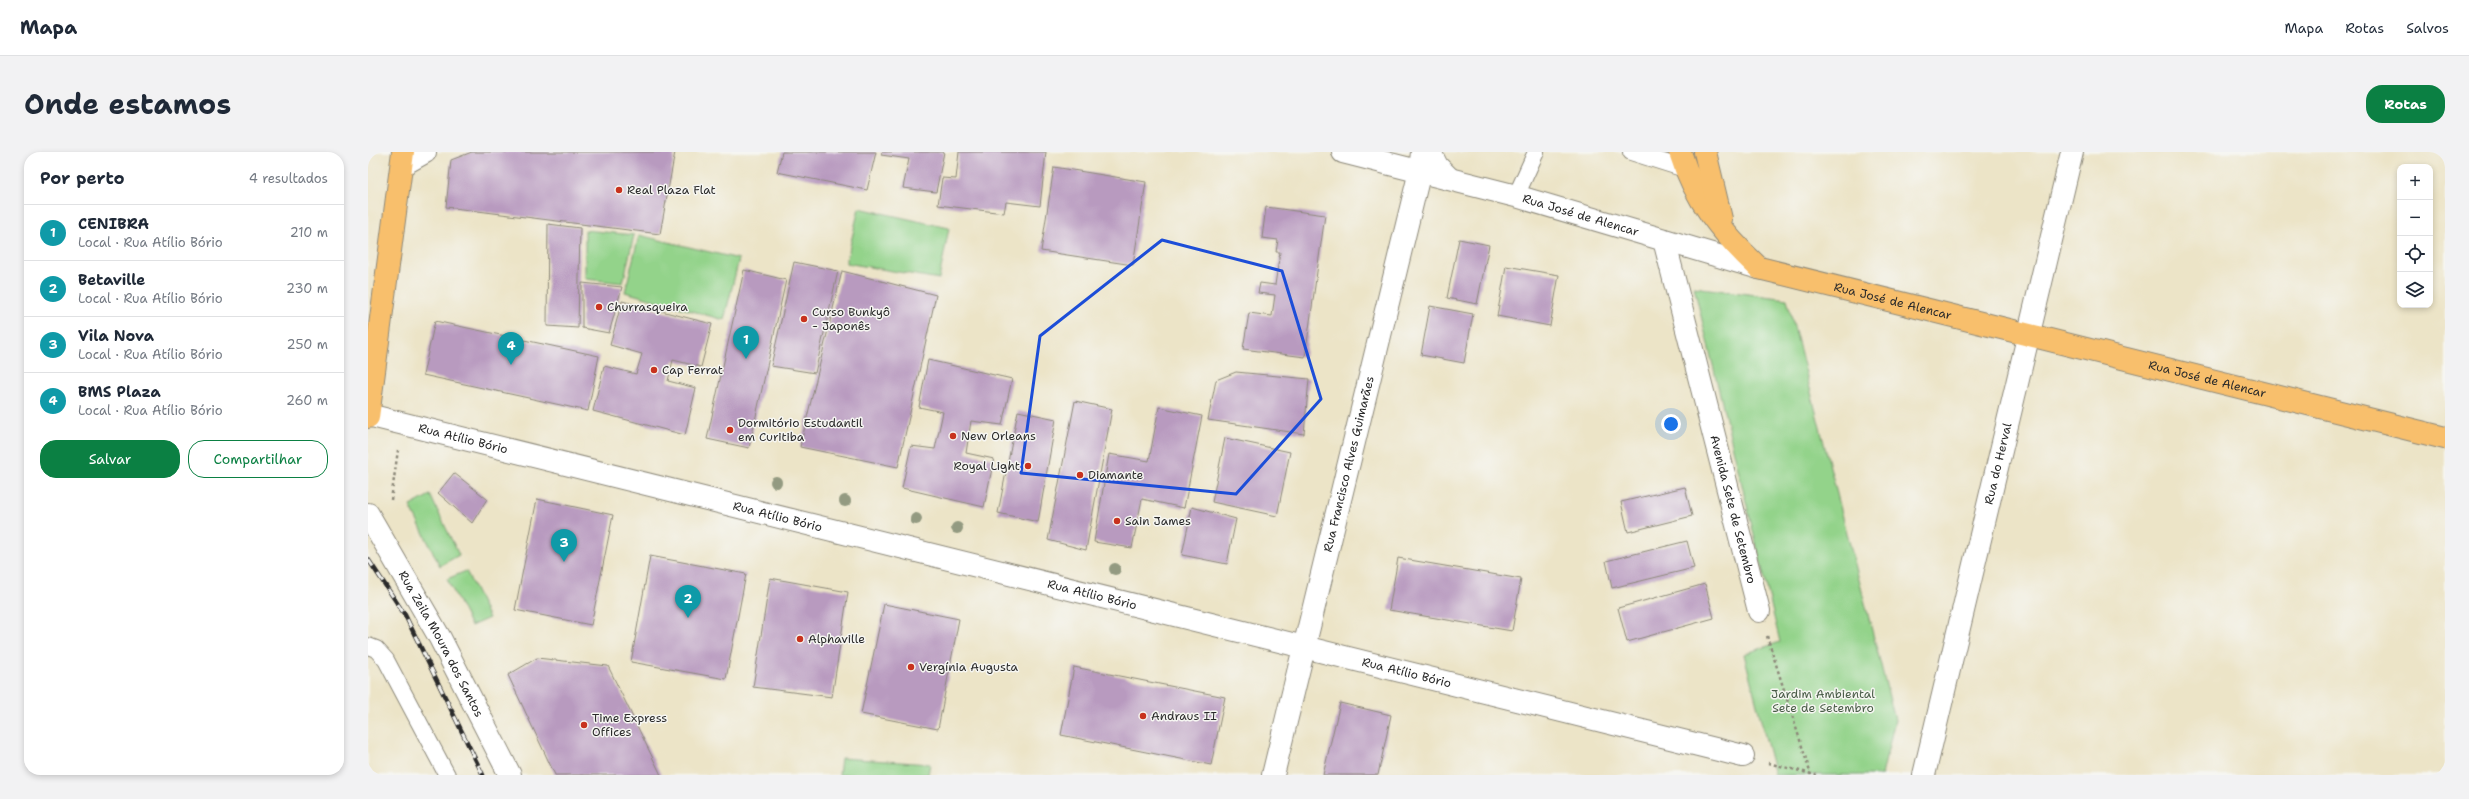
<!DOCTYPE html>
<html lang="pt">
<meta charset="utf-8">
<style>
:root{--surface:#fff;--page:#f2f2f3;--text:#1f2937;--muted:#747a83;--line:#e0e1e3;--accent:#0b8043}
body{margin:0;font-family:"Shantell Sans",sans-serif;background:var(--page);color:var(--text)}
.controls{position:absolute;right:12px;top:12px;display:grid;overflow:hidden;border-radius:8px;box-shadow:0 2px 6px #0003}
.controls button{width:36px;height:36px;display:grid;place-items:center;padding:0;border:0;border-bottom:1px solid var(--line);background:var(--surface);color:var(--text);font:20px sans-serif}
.you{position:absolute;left:1303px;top:272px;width:14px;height:14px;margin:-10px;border:3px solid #fff;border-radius:50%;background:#1a73e8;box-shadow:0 0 0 6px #1a73e833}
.badge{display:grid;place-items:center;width:26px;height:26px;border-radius:50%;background:var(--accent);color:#fff;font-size:13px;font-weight:700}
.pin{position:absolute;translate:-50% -33px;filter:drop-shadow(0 1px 2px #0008)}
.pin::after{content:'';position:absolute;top:21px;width:14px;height:12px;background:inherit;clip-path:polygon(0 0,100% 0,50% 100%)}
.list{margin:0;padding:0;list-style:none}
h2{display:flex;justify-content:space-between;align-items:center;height:52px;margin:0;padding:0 16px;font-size:17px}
h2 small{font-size:13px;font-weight:400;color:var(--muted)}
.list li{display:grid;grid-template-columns:26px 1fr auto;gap:12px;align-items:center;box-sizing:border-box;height:56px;padding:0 16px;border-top:1px solid var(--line)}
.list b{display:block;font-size:15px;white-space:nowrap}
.list p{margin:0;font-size:13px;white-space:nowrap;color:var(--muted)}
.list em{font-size:13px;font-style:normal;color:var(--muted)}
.actions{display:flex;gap:8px;padding:12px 16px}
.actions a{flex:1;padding:9px 0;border:1px solid var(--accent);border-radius:16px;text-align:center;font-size:14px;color:var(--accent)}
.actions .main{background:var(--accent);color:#fff}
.icon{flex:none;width:22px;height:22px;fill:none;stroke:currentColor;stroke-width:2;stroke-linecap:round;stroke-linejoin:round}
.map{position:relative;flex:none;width:2077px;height:623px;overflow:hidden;border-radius:16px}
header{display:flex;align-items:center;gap:24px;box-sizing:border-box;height:56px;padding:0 20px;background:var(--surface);border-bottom:1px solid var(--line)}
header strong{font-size:19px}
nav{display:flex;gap:22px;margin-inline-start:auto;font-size:14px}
.intro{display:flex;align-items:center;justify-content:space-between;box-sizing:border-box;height:96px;padding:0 24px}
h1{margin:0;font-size:28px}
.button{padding:10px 18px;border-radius:16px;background:var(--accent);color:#fff;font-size:14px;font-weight:700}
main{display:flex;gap:24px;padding:0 24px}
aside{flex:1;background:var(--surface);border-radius:16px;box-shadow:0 2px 6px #0003}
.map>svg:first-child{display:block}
</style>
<header>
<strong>Mapa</strong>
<nav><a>Mapa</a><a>Rotas</a><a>Salvos</a></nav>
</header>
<div class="intro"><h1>Onde estamos</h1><a class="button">Rotas</a></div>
<main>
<aside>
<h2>Por perto<small>4 resultados</small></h2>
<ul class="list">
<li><span class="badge" style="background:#0f9aa8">1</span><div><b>CENIBRA</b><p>Local · Rua Atílio Bório</p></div><em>210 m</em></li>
<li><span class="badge" style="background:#0f9aa8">2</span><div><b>Betaville</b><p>Local · Rua Atílio Bório</p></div><em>230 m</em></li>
<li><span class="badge" style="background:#0f9aa8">3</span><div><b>Vila Nova</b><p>Local · Rua Atílio Bório</p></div><em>250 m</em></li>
<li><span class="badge" style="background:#0f9aa8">4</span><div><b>BMS Plaza</b><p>Local · Rua Atílio Bório</p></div><em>260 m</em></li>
</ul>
<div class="actions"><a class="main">Salvar</a><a>Compartilhar</a></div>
</aside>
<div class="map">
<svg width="2077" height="623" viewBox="0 0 2077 623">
<rect width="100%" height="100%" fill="#f6f6f2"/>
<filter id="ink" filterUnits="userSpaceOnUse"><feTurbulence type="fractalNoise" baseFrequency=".025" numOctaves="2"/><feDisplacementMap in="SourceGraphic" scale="8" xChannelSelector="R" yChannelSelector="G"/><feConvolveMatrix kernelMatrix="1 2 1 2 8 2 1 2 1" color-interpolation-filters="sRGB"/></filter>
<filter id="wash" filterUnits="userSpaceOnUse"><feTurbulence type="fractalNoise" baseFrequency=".012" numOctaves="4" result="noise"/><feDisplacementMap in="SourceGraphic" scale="16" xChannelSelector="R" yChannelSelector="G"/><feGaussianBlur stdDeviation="0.9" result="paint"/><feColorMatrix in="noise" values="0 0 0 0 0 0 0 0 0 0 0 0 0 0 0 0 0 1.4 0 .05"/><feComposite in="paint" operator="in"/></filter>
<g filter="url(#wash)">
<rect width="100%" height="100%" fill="#ece4c7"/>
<g fill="#93d38a" stroke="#5f7f5a">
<polygon points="491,56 581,76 571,127 478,111"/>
<polygon points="217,78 266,83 255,131 217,127"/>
<polygon points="271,83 371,107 356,168 257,140"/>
<polygon points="1326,135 1419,147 1527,568 1514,623 1407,623 1376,502 1412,490"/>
<polygon points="62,343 91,403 72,414 42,354"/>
<polygon points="98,419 121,466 103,474 79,427"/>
<polygon points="473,606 562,612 560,623 471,623"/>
</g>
<g id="blocks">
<g fill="#b89abf">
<polygon points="104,0 307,0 292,82 78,55 83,8"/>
<polygon points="414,0 508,0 499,38 409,20"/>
<polygon points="514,0 576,0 568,40 535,36 541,7 513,3"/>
<polygon points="591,0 678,0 672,54 638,50 636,61 570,53 574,26 588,27"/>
<polygon points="686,15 778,30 765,113 673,99"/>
<polygon points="898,55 957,63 937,205 875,197 881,161 904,164 907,143 890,141 892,131 907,133 912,100 908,100 910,88 894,86"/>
<polygon points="180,72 212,76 210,176 179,174"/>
<polygon points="1091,87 1121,93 1109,152 1079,146"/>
<polygon points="426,110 470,119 447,221 403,214"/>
<polygon points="1138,114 1191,123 1182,174 1129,164"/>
<polygon points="376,118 418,128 381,296 339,287"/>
<polygon points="474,119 568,143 530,315 432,295"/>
<polygon points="214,131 254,135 241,181 214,176"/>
<polygon points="254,149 344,172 333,215 305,208 300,229 328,236 317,283 225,259 236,214 268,222 274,202 242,193"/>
<polygon points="1062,154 1105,162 1096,211 1053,203"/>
<polygon points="67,169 231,204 220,259 55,223"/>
<polygon points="560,208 644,227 634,273 603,269 598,301 626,307 616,355 534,336 543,294 567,297 575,260 551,255"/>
<polygon points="868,220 941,227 936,282 840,268 848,228"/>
<polygon points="707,249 744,257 718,398 680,388"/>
<polygon points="791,255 834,264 816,356 774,347 764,396 726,390 741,302 781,309"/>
<polygon points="650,259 688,267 670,370 630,361"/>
<polygon points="857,286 922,300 909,364 844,350"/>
<polygon points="86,321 119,347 104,371 70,341"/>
<polygon points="1317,335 1324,364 1260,380 1253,350"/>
<polygon points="169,347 245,363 223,473 147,458"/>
<polygon points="824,355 868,367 859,412 814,403"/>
<polygon points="1319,389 1326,416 1244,436 1238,409"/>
<polygon points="282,404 378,422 358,527 263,510"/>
<polygon points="1030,406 1153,427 1144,479 1021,458"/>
<polygon points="402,426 480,440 464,545 385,535"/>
<polygon points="1337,432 1346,466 1259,490 1250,456"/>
<polygon points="516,452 591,467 570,577 493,562"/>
<polygon points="169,506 240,514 293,623 187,623 140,523"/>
<polygon points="706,515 857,545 843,613 693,583"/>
<polygon points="972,551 1023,563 1010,623 955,623"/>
</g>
</g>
</g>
<g filter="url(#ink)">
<use href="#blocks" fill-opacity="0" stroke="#8c8879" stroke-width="1"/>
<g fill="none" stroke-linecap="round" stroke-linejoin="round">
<g stroke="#8c8879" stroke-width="18">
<g id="service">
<polyline points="1263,0 1317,17"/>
<polyline points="1148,44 1168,0"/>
<polyline points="0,494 8,497 18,508 79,623"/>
</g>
</g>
<g stroke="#8c8879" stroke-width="24">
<g id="minor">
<path id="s1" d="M975,0L1148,44L1391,116"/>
<polyline points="34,13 57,0"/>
<path id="s2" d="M1296,88L1391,459"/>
<path id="s3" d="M0,263L1375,604"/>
<path id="s4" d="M0,362L72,486L142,623"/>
<path id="s5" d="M1556,623L1704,0"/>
</g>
</g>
<g stroke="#8c8879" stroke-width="24">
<g id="tertiary">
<polyline points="1062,0 1069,14 1082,27"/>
<path id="s6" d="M905,623L1052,19L1054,0"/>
</g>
</g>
<g stroke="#8c8879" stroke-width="24">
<g id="primary">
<path id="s7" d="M1312,0C1327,49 1355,82 1391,116L2077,286"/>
<polyline points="1337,0 1353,67"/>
<polyline points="0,265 35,0"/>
</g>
</g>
<g stroke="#8c8879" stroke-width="2.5" stroke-dasharray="3 3" stroke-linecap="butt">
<polyline points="23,348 30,298"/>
<polyline points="1399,484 1443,623"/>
<polyline points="1400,611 1448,623"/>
</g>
<use href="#service" stroke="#fff" stroke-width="16"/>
<use href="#minor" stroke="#fff" stroke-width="22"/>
<use href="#tertiary" stroke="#fff" stroke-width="22"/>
<use href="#primary" stroke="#f8bf6c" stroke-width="22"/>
<g stroke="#2b2b2b" stroke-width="4.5">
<polyline id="rail" points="0,407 37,463 115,623"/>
</g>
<use href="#rail" stroke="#f6f6f2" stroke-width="3" stroke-dasharray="9" stroke-linecap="butt"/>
</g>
<g fill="#939a81">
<circle cx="408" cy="330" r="6"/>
<circle cx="477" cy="349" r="6"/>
<circle cx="548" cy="367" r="6"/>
<circle cx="589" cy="376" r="6"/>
<circle cx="747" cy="417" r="6"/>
</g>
</g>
<path fill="none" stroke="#1d4ed8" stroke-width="3" stroke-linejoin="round" d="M794,88L914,119L953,247L868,342L653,321L672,184Z"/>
<g fill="#c8321e" stroke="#f6f6f2" stroke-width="1.5">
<circle cx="251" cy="38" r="4"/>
<circle cx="231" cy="155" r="4"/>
<circle cx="436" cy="167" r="4"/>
<circle cx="286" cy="218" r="4"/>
<circle cx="362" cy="278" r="4"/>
<circle cx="585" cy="284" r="4"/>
<circle cx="660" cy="314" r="4"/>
<circle cx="712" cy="323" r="4"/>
<circle cx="749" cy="369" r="4"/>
<circle cx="432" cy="487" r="4"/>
<circle cx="543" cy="515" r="4"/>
<circle cx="775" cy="564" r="4"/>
<circle cx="216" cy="573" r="4"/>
</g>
<g text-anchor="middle" stroke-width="3" stroke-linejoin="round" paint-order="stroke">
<g font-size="12" fill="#2b2b2b" stroke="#f6f6f2" text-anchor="start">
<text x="259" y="42">Real Plaza Flat</text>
<text x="239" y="159">Churrasqueira</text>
<text x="444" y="164">Curso Bunkyô<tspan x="444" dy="14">- Japonês</tspan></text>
<text x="294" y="222">Cap Ferrat</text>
<text x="370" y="275">Dormitório Estudantil<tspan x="370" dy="14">em Curitiba</tspan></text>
<text x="593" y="288">New Orleans</text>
<text x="652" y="318" text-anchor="end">Royal Light</text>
<text x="720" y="327">Diamante</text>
<text x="757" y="373">Sain James</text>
<text x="440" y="491">Alphaville</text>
<text x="551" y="519">Vergínia Augusta</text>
<text x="783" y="568">Andraus II</text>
<text x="224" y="570">Time Express<tspan x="224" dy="14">Offices</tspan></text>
</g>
<g font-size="12" fill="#2b2b2b" stroke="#f6f6f2">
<text dy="4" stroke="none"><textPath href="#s1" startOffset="246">Rua José de Alencar</textPath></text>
<text dy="4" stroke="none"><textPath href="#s7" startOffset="280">Rua José de Alencar</textPath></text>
<text dy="4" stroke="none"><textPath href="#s7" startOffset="604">Rua José de Alencar</textPath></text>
<text dy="4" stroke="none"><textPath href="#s3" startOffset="98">Rua Atílio Bório</textPath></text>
<text dy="4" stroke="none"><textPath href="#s5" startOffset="320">Rua do Herval</textPath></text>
<text dy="4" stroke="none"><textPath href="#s6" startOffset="320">Rua Francisco Alves Guimarães</textPath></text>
<text dy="4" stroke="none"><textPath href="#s2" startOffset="278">Avenida Sete de Setembro</textPath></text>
<text dy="4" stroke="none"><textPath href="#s3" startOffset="422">Rua Atílio Bório</textPath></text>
<text dy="4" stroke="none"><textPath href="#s3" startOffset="746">Rua Atílio Bório</textPath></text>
<text dy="4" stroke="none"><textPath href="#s4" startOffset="149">Rua Zeila Moura dos Santos</textPath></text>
<text dy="4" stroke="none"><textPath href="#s3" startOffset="1070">Rua Atílio Bório</textPath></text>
</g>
<g font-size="12" fill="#4a5d48" stroke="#f6f6f2">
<text x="1455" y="546">Jardim Ambiental<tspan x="1455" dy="14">Sete de Setembro</tspan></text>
</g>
</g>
</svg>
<div class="controls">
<button>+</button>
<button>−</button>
<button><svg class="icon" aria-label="locate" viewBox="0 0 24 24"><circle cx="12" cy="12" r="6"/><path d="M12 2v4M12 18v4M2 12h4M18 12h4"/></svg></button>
<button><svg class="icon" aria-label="layers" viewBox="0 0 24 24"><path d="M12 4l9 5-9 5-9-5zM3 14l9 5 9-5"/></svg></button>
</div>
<div class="you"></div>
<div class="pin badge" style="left:378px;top:207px;background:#0f9aa8">1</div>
<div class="pin badge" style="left:320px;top:466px;background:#0f9aa8">2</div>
<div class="pin badge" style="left:196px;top:410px;background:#0f9aa8">3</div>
<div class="pin badge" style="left:143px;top:213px;background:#0f9aa8">4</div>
</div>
</main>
